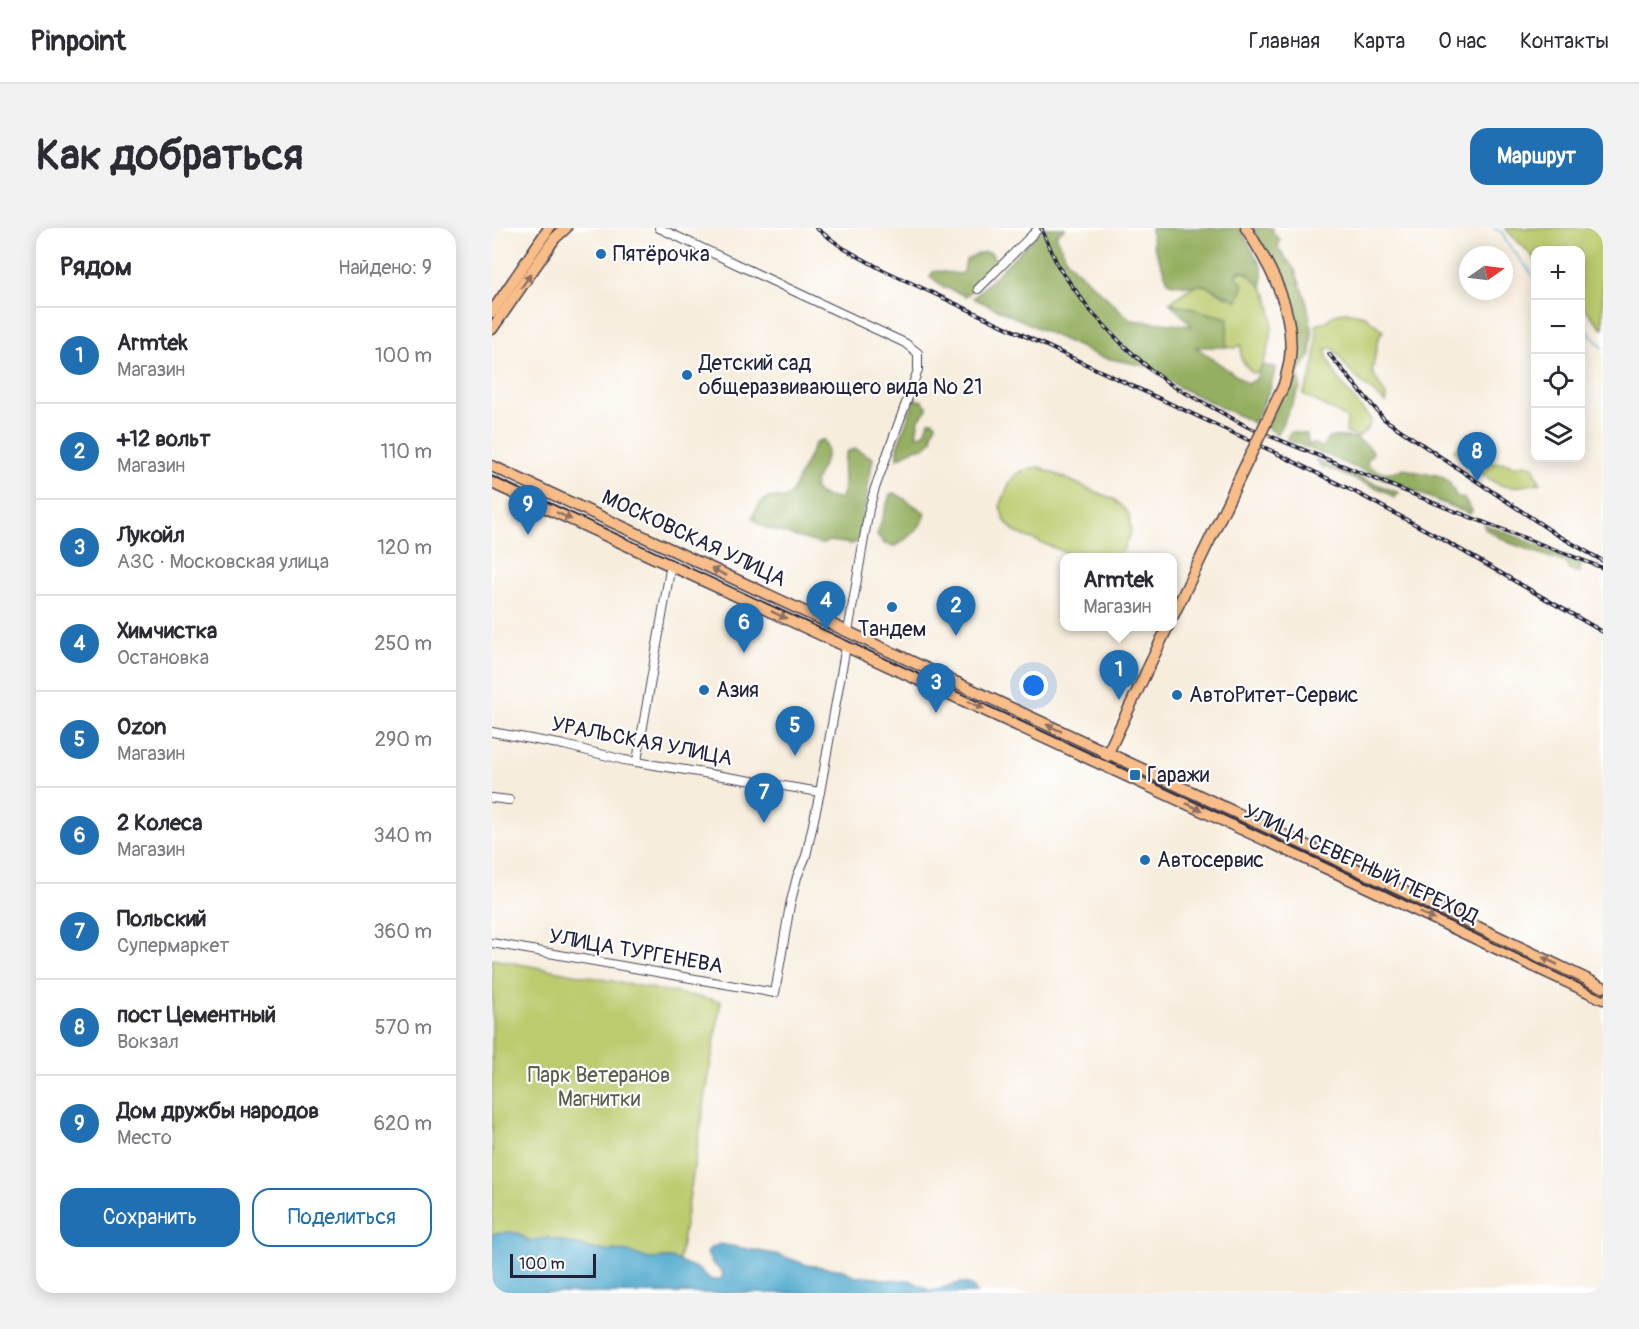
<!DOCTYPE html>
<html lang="ru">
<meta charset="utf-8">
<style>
:root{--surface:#fff;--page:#f2f2f3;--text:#2b2b33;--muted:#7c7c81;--line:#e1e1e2;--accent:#1f6fb2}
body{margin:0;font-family:Pangolin,sans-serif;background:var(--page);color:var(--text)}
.controls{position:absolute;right:18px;top:18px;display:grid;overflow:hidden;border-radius:12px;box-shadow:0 3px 15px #0003}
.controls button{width:54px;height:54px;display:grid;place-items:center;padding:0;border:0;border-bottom:2px solid var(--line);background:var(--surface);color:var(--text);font:30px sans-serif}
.compass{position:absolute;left:967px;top:18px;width:54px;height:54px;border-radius:50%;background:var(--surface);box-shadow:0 3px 15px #0003;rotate:76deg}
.scale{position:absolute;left:18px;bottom:15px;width:86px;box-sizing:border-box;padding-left:6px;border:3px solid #22223b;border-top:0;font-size:16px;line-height:21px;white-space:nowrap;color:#22223b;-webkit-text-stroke:4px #fff;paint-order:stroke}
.you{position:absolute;left:542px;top:458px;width:21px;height:21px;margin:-15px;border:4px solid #fff;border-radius:50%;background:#1a73e8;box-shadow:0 0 0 9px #1a73e833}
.badge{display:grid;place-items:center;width:39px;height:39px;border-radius:50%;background:var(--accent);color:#fff;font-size:20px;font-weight:700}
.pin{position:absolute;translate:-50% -50px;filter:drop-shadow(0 2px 3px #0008)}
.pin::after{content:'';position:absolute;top:32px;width:21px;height:18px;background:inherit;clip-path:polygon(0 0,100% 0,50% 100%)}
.popup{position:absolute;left:568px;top:325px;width:117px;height:78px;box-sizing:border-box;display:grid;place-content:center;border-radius:12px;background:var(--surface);filter:drop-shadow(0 2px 4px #0005);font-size:20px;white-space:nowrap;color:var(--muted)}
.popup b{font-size:22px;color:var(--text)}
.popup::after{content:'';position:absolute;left:50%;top:100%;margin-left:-12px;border:12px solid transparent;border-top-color:var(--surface)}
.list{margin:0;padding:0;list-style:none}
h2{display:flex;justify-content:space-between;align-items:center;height:78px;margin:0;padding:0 24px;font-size:26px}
h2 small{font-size:20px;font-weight:400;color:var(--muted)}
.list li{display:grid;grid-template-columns:39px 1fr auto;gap:18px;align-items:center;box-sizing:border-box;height:96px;padding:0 24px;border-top:2px solid var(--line)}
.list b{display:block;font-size:22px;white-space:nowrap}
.list p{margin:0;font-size:20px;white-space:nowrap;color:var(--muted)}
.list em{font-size:20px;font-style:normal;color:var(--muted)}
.actions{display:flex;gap:12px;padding:18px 24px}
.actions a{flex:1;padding:14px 0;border:2px solid var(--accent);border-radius:18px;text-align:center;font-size:21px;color:var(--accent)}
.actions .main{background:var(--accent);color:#fff}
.icon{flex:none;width:33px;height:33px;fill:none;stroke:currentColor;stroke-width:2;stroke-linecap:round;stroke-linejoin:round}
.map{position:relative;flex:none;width:1111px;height:1065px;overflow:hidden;border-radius:18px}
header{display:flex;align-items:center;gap:36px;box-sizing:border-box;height:84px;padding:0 30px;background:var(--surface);border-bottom:2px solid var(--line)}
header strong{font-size:28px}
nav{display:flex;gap:33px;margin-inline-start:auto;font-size:21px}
.intro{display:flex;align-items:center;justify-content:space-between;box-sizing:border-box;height:144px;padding:0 36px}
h1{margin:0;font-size:42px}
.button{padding:15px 27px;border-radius:18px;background:var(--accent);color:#fff;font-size:21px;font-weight:700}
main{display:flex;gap:36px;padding:0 36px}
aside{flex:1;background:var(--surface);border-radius:18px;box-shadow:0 3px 15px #0003}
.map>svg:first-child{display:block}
</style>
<header>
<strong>Pinpoint</strong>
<nav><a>Главная</a><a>Карта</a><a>О нас</a><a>Контакты</a></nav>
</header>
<div class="intro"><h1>Как добраться</h1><a class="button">Маршрут</a></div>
<main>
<aside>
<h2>Рядом<small>Найдено: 9</small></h2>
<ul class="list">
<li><span class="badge">1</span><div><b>Armtek</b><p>Магазин</p></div><em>100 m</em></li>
<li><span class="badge">2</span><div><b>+12 вольт</b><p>Магазин</p></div><em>110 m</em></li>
<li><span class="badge">3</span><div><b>Лукойл</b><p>АЗС · Московская улица</p></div><em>120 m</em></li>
<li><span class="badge">4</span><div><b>Химчистка</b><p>Остановка</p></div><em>250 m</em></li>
<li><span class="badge">5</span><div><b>Ozon</b><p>Магазин</p></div><em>290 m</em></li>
<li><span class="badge">6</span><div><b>2 Колеса</b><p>Магазин</p></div><em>340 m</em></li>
<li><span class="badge">7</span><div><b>Польский</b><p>Супермаркет</p></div><em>360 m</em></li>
<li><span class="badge">8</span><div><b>пост Цементный</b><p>Вокзал</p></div><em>570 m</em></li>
<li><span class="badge">9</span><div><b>Дом дружбы народов</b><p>Место</p></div><em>620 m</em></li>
</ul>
<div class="actions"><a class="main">Сохранить</a><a>Поделиться</a></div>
</aside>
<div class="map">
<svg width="1111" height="1065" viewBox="0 0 1111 1065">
<rect width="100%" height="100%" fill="#fff"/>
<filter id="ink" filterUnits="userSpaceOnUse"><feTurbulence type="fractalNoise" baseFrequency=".0167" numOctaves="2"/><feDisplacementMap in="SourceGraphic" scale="12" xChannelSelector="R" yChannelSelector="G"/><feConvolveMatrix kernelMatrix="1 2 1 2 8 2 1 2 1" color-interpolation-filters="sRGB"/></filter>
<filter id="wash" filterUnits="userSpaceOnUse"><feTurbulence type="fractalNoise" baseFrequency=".008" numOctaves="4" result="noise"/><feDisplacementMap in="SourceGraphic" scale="24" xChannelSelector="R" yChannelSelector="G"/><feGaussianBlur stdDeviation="1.35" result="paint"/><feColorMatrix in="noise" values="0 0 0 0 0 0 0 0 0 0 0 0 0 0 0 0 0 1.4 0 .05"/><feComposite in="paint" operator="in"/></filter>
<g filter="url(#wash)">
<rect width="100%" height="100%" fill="#f7eddd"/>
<g fill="#bbcb6d" stroke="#6e7654" stroke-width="1.5">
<polygon points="1013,0 1111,0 1111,101 1089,76 1088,22 1044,22 1043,31"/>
<path d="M750,43C789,58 785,115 766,144L760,145L749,131V117L743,120L734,119L735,90L678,75C703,55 707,50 735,70L744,48Z"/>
<path d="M854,84L873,88L891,103L886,111L880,144L894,168V175L858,144L841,120L833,121C839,148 862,171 879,192L877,199L865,210L854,204L855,191C841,181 826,176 811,166C822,148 826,118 824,97C839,94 837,85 854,84Z"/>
<path d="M968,217C977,223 987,233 999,234C1011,236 1012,232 1023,239L1032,236L1041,238L1048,255C1035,257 1021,261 1009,257C997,253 970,231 961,222Z"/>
<path d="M547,239L623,272L637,286L639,304L628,329H585L523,304L513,293L508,279C518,253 517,243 547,239Z"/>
<polygon points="0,731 229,773 187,1033 179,1030 157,1031 128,1022 104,1022 57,1010 39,1013 25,1005 0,1006"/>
</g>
<g fill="#94af60" stroke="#5b684e" stroke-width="1.5">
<polygon points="552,0 573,0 564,7 576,34 639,92 700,98 678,75 736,90 734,119 704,119 756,156 763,152 771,137 784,139 778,161 762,195 685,158 658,139 609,129 481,70"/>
<polygon points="659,0 748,0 770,40 770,59 757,46 748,42 744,48 752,57 746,73 712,57 698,58 677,55 661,17"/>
<polygon points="760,0 781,0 780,4 788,13 786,20 803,42 815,76 820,101 819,126 807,145 808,160 785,206 775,199 793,161 802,95 796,67 788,50 781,34"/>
<polygon points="493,24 499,25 503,32 501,43 474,68 452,59 438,48 441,44 444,43 468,46 472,43 474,32 485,26"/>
<polygon points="423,171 430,173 435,178 435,181 427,191 424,206 426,208 433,205 437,193 441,193 444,196 440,205 440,212 433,219 422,221 406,230 406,216"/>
<path d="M800,204L815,206L816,216H824L829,220L836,210C853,207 870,209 881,224L874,235C885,246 898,247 912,240C932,251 953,236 964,268L972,271L980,282L978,286L796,212V207Z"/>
<path d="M332,212C332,214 335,219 335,221C337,243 298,266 348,271C357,256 346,236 356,223L364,221L381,230L367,314L359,316L338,313L329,316L277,301L268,297L260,289C268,274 272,266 290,271L298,267L322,218L326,213Z"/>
<polygon points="823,231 907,265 902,270 893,263 829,238"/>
<path d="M403,265L434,285C432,298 415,311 403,318L393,316L385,307L398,266Z"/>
<polygon points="992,296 1089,334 1088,344 1077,342 1074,335 1018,315 993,301"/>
</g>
<path fill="#50a9cd" stroke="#396684" stroke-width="1.5" d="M17,1004L25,1005L36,1013L57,1010L104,1022L137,1024L157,1031L179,1030L204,1040L220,1052L229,1051L231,1045L220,1035L215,1025L218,1020L228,1016L288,1027L315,1037L352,1042L364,1049L378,1048L392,1052H418L438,1063C455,1062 474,1044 485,1065H0V1006Z"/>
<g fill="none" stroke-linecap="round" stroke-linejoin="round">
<g stroke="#50a9cd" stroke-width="1.5">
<path d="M1002,0C1008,3 1013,5 1013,12L1044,51"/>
<polyline points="1088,96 1111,120"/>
</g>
</g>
</g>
<g filter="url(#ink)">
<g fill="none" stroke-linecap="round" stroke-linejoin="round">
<g stroke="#424053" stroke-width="10">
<g id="minor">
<polyline points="167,0 413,115 426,125 426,142 383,260 377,281 356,404"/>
<polyline points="486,61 547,0"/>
<polyline points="0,504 72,517 132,532 328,564"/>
<polyline points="145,533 179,336"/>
<polyline points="0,570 17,572"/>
<polyline points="0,715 283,765 298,677 305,649 314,628 328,564 354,418"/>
</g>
</g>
<g stroke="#424053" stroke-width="13">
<g id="major">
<path d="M754,0C779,39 803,82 798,130C797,139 794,148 792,157"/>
<polyline points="0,84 57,0"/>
<polyline points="0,101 63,10 74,0"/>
<polyline points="0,238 869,643 1111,759"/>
<polyline points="0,255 862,653 1111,771"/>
<polyline points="681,388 733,280"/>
<polyline points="613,531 676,398"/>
</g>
</g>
<use href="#minor" stroke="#fff" stroke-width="8"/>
<use href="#major" stroke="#f8bd88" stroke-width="10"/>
<polyline stroke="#22223b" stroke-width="1.5" points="0,248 864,649 1111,767"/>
<g stroke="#22223b" stroke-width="4">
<g id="rail">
<polyline points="324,0 351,20 389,41 780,223 865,265 943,307 1111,404"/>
<polyline points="549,0 567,40 597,81 630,116 659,142 681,158 756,199 957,281 1111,340"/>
<polyline points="837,126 892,191 1062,305 1111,333"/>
</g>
</g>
<use href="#rail" stroke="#fff" stroke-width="1.5" stroke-dasharray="4.5" stroke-linecap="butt"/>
<g stroke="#424053" stroke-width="13" stroke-linecap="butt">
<polyline id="major-bridge" points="733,280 792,157"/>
</g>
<use href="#major-bridge" stroke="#f8bd88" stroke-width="10"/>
</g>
<defs><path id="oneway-solid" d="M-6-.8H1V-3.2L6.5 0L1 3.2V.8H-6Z" transform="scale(1.5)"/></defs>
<g fill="#8d7062">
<use href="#oneway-solid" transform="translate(34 53) rotate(-55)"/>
<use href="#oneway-solid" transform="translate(72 288) rotate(25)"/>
<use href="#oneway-solid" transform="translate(227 344) rotate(-155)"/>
<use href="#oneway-solid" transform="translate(287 387) rotate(25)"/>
<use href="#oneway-solid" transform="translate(484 477) rotate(25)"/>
<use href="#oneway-solid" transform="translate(562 500) rotate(-155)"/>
<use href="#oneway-solid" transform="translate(702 579) rotate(25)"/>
<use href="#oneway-solid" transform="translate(935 688) rotate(26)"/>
<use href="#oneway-solid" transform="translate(1058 733) rotate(-154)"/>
</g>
</g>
<g fill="#1f6fb2" stroke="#fff" stroke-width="2">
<circle cx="109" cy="26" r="6"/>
<circle cx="195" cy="147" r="6"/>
<circle cx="400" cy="379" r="6"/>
<circle cx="212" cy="462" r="6"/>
<circle cx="685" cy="467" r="6"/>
<rect x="637" y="541" width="12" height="12" rx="3"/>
<circle cx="653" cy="632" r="6"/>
</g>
<g text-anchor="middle" stroke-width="4.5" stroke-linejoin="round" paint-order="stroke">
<g font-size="21" fill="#22223b" stroke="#fff" text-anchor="start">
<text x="121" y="33">Пятёрочка</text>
<text x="207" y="142">Детский сад<tspan x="207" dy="24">общеразвивающего вида № 21</tspan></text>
<text x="400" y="408" text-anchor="middle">Тандем</text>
<text x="224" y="469">Азия</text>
<text x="697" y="474">АвтоРитет-Сервис</text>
<text x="655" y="554">Гаражи</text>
<text x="665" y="639">Автосервис</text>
</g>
<g font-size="21" fill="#22223b" stroke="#fff">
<text transform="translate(202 310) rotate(25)" y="7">МОСКОВСКАЯ УЛИЦА</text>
<text transform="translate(150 513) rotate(11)" y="7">УРАЛЬСКАЯ УЛИЦА</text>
<text transform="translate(869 636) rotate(25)" y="7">УЛИЦА СЕВЕРНЫЙ ПЕРЕХОД</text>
<text transform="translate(144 723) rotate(10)" y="7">УЛИЦА ТУРГЕНЕВА</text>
</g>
<g font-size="21" fill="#585d4c" stroke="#fff">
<text x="107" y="854">Парк Ветеранов<tspan x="107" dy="24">Магнитки</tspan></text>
</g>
</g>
</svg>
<div class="controls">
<button>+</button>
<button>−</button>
<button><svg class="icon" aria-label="locate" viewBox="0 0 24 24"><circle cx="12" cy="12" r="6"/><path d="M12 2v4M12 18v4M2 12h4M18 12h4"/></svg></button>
<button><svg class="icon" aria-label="layers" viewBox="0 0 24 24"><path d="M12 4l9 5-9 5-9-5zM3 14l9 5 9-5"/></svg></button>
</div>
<svg class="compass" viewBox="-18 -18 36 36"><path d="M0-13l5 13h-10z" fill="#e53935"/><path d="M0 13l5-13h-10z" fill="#7c7c81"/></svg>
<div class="scale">100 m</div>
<div class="you"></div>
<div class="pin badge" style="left:627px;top:472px">1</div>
<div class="popup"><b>Armtek</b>Магазин</div>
<div class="pin badge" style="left:464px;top:408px">2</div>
<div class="pin badge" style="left:444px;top:485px">3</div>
<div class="pin badge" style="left:334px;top:403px">4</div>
<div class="pin badge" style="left:303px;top:528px">5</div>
<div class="pin badge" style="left:252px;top:425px">6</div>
<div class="pin badge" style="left:272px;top:595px">7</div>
<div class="pin badge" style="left:985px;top:254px">8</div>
<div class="pin badge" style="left:36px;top:307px">9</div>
</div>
</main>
